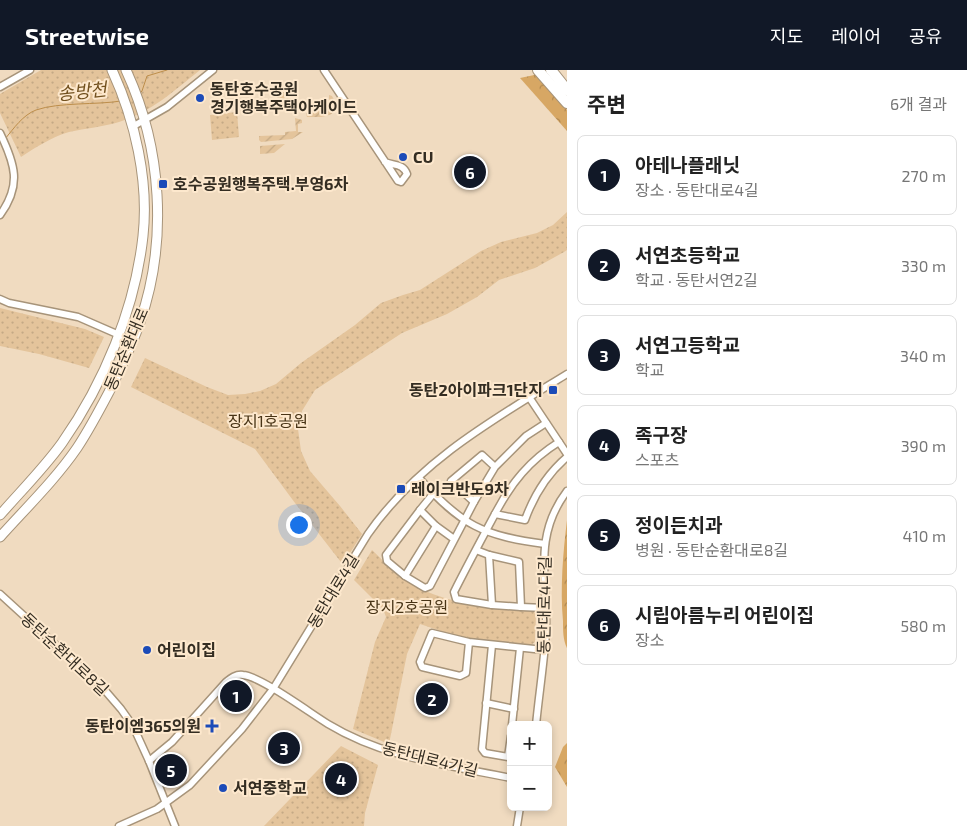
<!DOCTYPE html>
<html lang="ko">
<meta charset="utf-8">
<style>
:root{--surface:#fff;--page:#f2f2f2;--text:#222;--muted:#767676;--line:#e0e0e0;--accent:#111827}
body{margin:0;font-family:"Exo 2","Noto Sans KR",sans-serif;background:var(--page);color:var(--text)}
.controls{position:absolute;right:15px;bottom:15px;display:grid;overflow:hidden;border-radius:8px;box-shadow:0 2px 8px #0003}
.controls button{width:45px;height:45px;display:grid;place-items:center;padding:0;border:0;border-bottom:1px solid var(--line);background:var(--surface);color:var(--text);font:25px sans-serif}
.you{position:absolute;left:298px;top:454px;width:18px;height:18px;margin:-12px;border:4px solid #fff;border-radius:50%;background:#1a73e8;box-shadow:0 0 0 8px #1a73e833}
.badge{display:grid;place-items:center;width:32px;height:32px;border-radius:50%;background:var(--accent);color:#fff;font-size:16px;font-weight:700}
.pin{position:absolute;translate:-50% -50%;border:2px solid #fff;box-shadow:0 1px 5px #0006}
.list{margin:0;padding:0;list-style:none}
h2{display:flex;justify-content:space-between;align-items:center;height:65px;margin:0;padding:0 20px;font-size:21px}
h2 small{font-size:16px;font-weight:400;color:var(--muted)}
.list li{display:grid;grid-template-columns:32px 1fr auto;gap:15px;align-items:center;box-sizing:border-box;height:80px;margin:0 10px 10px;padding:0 10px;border:1px solid var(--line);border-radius:8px}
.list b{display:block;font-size:19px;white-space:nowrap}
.list p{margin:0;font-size:16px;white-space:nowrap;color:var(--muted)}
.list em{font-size:16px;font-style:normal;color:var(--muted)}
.map{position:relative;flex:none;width:567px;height:756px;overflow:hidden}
header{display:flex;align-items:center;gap:30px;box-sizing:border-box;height:70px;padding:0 25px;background:var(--accent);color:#fff}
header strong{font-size:24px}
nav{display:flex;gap:28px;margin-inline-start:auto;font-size:18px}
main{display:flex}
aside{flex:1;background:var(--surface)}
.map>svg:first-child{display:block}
</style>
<header>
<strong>Streetwise</strong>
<nav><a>지도</a><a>레이어</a><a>공유</a></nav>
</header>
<main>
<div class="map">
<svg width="567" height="756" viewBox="0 0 567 756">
<defs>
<pattern id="grass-dots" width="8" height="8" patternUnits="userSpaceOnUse" patternTransform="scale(1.25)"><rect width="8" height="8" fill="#e4c49b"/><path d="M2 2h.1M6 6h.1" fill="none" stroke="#c4a985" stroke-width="1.8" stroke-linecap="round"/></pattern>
<pattern id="forest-crowns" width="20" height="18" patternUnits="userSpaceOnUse" patternTransform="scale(1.25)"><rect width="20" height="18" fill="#d7a764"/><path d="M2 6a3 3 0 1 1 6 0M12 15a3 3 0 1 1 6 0" fill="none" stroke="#af8852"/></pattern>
<pattern id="garden-furrows" width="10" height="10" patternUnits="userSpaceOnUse" patternTransform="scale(1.25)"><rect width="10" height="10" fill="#e4c49b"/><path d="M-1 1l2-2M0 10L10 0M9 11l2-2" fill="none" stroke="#c4a985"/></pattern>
</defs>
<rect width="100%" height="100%" fill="#f0dbc0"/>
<g fill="url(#grass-dots)">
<path d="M41,0H200C174,21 151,42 119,52C103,57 86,58 69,62C52,67 36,77 21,87L0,43V24Z"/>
<polygon points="278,22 291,22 291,40 277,41 276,25"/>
<polygon points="237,42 239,67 212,70 210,45"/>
<polygon points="567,142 567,180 564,182 535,198 499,210 477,227 447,244 402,263 315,320 302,341 298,359 301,381 310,401 340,436 362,464 350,483 344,496 295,433 255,379 131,317 145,288 207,317 228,325 245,324 260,321 276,314 301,293 355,255 381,233 403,225 420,220 481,181 501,172 537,163 553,155"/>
<polygon points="0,238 85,259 104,267 89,298 39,284 0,276"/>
<path d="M372,480C382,489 390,499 401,507C439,535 487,536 532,541L536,543L535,572L531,575L462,568L420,554L407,584L389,674L353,659L375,572L386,547L383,539L354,510Z"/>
<polygon points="341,676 378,695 365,743 364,756 264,756"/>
</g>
<g fill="url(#forest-crowns)">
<polygon points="539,4 567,40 567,61 520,8"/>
<path d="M567,450V578C563,570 563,561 563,551C560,518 563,483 567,450Z"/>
<polygon points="567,673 567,717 555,697 563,677"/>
</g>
<g fill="url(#garden-furrows)">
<path d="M329,25L332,26L334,30V42C327,48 316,47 307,47L306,43L317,42V39L329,38Z"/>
<polygon points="295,48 302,50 302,53 298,54 298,62 303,62 292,69 261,72 259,70 259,66 285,65 285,62 296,61"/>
<polygon points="285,74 274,83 260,84 260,76"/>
</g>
<polygon fill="#e4c49b" points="341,697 353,709 342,721 330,709"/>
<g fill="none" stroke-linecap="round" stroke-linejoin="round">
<g stroke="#bd8e4b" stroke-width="1">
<polyline points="139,24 142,21 147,6 167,0"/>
<path d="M5,69C14,58 23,45 36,40C59,32 97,35 121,31"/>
</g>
<g stroke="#a7947a" stroke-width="9">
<g id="minor">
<path d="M324,0L398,111L401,112L407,104C403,93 394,96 385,92"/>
<polyline points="0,17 30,0"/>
<polyline points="132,57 167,37 213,0"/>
<path d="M0,63C15,94 22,115 0,145"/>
<polyline points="0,229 9,233 78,247 133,271"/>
<polyline points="529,327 567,384"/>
<path d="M559,372C530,390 511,413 495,444L525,450C534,425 547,404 567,387"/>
<polyline points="495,397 474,432 451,411 482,385 495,397 526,366 546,353"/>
<path d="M419,408C461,455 483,466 545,474"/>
<polyline points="420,440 433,424"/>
<polyline points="454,469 436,456 420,440 386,485 387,491 405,506 425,518 430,516 474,432"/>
<path d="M476,480L489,485L519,492L521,537L492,535L456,529L454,522C467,496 481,470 495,444"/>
<polyline points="489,485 492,535"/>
<polyline points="405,506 436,456"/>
<polyline points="0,524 102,617 121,639 133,656 149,691 175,756"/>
<polyline points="521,537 545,538"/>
<polyline points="469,572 466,603 460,606 422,597 420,592 432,563 469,572 544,580"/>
<polyline points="492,575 482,679 485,683 508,687 511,666"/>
<polyline points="486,633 514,639"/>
<polyline points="512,655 520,578"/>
<path d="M536,655C539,624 544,593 546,562C548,511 532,467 567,421"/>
<path d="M149,691L172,672L226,612C231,608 236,604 243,605C260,606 310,643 328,654C384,688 448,695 511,708"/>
<path d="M119,756L157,739L190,715L242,659L273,619L368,464C418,392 494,349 567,304"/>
<polyline points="517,756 520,737"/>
</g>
</g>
<g stroke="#a7947a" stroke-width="11">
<g id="major">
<path d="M0,445C21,421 44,398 62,373C104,313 135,239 143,166C149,111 135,50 112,0"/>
<path d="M0,467C26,438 55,410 77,378C89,360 99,341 109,322C120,299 132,276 140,252C168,171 162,78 126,0"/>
</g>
</g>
<g stroke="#a7947a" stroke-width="12">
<g id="highway">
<polyline points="538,0 567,33"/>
<polyline points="551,0 567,20"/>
</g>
</g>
<use href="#minor" stroke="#fff" stroke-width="6"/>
<use href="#major" stroke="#fff" stroke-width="9"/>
<use href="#highway" stroke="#fff" stroke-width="10"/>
</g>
<g fill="#1c4bb8" stroke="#fde8cd" stroke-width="2">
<circle cx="200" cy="28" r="5"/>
<circle cx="403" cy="87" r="5"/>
<rect x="158" y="109" width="10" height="10" rx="2.5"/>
<rect x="548" y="315" width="10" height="10" rx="2.5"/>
<rect x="396" y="414" width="10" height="10" rx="2.5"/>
<circle cx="147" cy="580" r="5"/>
<path d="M209.5 648.5h5v5h5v5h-5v5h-5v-5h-5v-5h5z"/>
<circle cx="223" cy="718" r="5"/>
</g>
<g text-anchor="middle" stroke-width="4" stroke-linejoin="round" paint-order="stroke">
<g font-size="16" font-weight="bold" fill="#342d22" stroke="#fde8cd" text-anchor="start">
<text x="210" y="25">동탄호수공원<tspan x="210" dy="18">경기행복주택아케이드</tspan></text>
<text x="413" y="93">CU</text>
<text x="173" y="120">호수공원행복주택.부영6차</text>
<text x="543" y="326" text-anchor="end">동탄2아이파크1단지</text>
<text x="411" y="425">레이크반도9차</text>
<text x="157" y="586">어린이집</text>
<text x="201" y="662" text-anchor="end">동탄이엠365의원</text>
<text x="233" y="724">서연중학교</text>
</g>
<g font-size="16" fill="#342d22" stroke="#fde8cd">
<text transform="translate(126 279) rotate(-67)" y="6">동탄순환대로</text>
<text transform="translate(333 521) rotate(-59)" y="6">동탄대로4길</text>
<text transform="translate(544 535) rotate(-89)" y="6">동탄대로4다길</text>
<text transform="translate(65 584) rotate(43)" y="6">동탄순환대로8길</text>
<text transform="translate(430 689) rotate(14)" y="6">동탄대로4가길</text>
</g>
<g font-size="16" fill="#483416" stroke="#fde8cd">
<text x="268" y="357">장지1호공원</text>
<text x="407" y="543">장지2호공원</text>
</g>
<g font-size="18" font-style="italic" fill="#72511f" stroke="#fde8cd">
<text transform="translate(82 22) rotate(-6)" y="6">송방천</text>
</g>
</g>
</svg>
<div class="controls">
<button>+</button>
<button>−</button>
</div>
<div class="you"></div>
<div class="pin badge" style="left:236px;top:626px">1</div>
<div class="pin badge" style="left:432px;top:629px">2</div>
<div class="pin badge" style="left:284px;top:678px">3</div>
<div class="pin badge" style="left:341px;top:709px">4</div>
<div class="pin badge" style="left:171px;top:700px">5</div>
<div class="pin badge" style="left:470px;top:102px">6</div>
</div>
<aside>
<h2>주변<small>6개 결과</small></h2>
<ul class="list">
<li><span class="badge">1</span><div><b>아테나플래닛</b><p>장소 · 동탄대로4길</p></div><em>270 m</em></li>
<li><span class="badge">2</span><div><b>서연초등학교</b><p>학교 · 동탄서연2길</p></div><em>330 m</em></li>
<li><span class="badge">3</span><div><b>서연고등학교</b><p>학교</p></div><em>340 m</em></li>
<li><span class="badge">4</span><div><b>족구장</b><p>스포츠</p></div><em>390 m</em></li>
<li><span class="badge">5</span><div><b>정이든치과</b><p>병원 · 동탄순환대로8길</p></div><em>410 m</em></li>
<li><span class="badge">6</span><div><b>시립아름누리 어린이집</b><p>장소</p></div><em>580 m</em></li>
</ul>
</aside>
</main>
